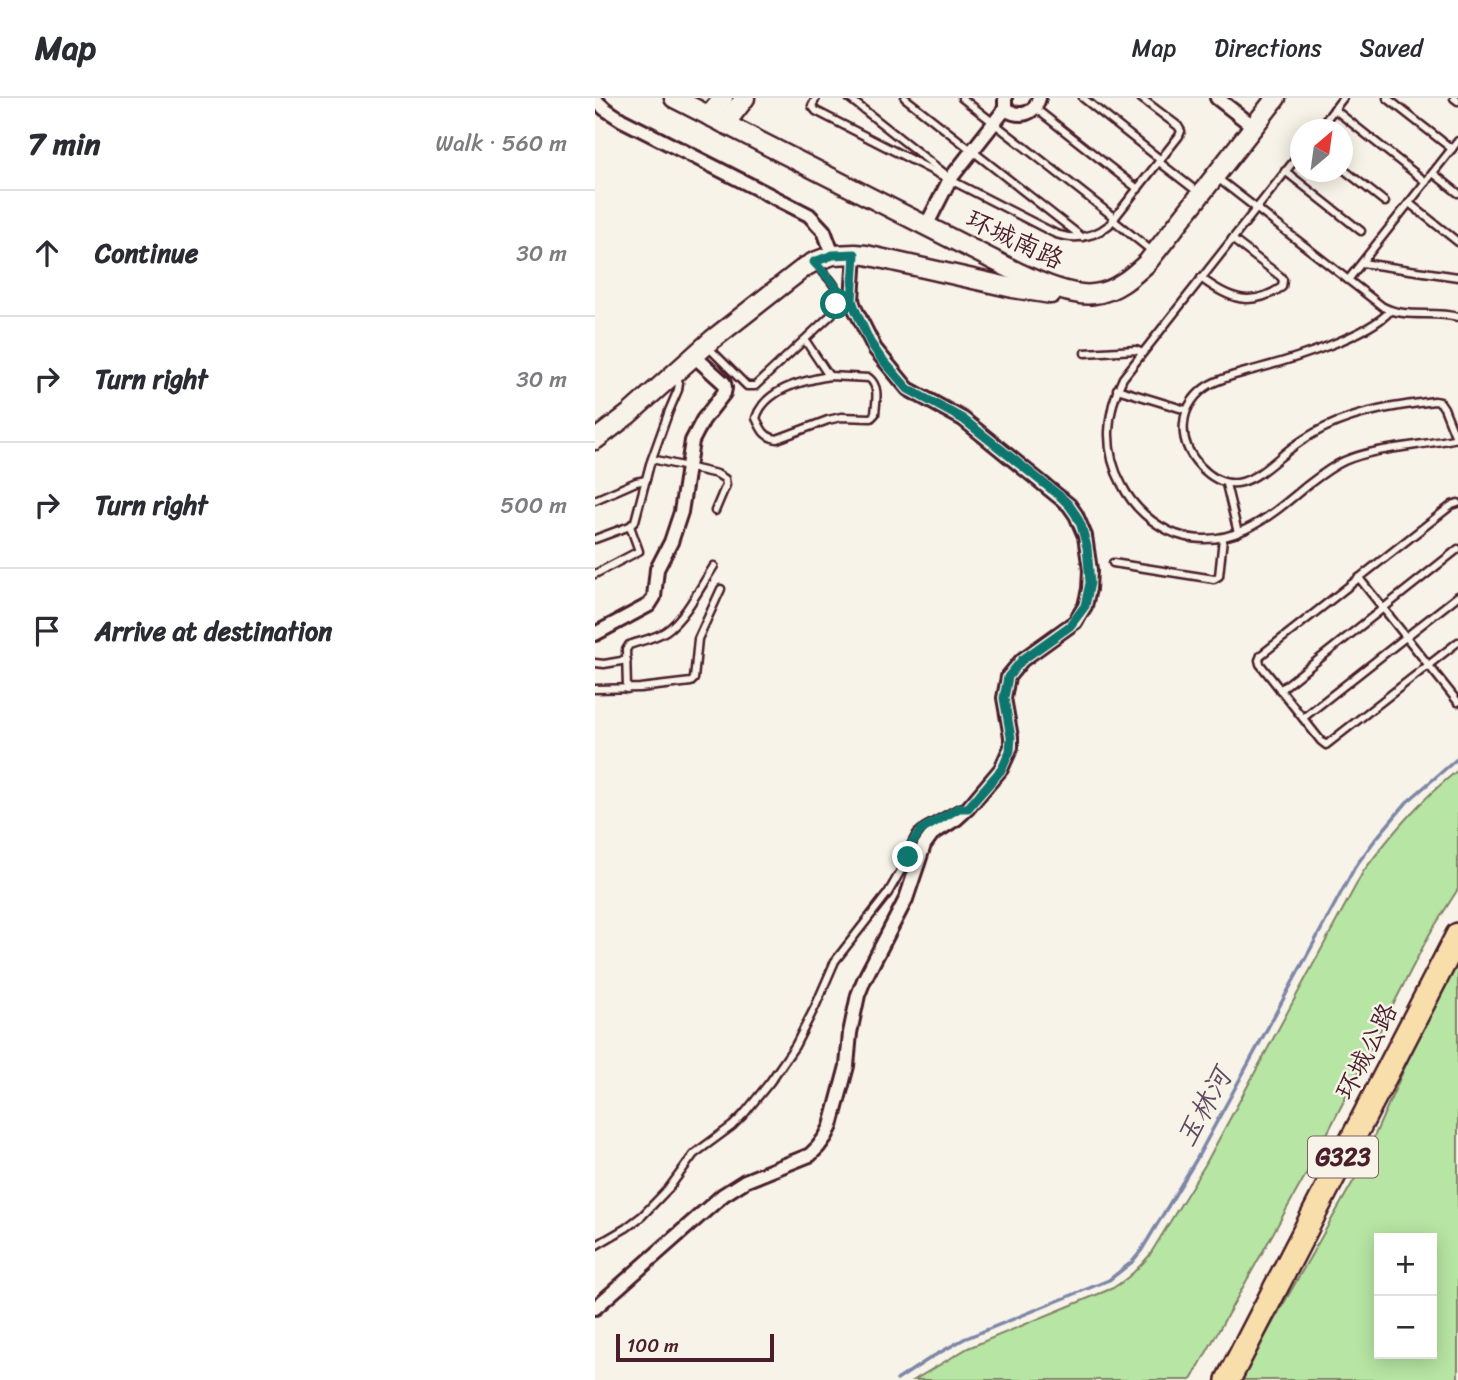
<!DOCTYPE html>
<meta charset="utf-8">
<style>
:root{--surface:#fff;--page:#f7f7f7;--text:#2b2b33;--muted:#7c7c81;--line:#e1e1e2}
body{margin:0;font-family:Sriracha,"LXGW WenKai TC",sans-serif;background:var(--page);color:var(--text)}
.controls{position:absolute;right:21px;bottom:21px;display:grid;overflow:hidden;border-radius:0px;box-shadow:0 4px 18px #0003}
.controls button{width:63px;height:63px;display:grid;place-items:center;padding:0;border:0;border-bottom:2px solid var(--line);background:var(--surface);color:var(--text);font:35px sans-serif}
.compass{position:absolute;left:695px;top:21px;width:63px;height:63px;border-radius:50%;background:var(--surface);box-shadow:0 4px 18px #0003;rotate:29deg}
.scale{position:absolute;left:21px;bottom:18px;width:158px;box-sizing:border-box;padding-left:7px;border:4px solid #4a1f2b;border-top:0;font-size:19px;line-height:24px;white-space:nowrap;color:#4a1f2b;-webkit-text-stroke:5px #f7f3e8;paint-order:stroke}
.stop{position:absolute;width:21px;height:21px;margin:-16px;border:5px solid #0f766e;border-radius:50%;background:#fff}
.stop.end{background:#0f766e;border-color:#fff;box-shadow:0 2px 7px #0008}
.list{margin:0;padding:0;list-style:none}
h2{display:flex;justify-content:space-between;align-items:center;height:91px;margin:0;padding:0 28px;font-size:30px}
h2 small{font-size:23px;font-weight:400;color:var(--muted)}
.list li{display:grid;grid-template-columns:46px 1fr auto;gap:21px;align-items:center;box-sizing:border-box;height:126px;padding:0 28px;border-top:2px solid var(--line)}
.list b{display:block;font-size:26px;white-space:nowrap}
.list em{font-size:23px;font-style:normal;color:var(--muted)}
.icon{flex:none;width:38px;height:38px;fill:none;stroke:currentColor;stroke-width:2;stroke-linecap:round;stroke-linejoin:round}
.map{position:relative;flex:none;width:863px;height:1282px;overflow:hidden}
header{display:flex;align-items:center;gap:42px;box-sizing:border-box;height:98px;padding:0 35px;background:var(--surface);border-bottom:2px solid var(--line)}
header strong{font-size:33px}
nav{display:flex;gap:38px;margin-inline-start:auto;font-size:24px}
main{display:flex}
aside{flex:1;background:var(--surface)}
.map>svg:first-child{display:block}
</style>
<header>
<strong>Map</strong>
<nav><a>Map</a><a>Directions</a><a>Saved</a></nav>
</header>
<main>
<aside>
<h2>7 min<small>Walk · 560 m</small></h2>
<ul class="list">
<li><svg class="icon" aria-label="ahead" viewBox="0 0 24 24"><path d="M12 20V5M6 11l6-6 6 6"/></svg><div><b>Continue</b></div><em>30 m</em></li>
<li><svg class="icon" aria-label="right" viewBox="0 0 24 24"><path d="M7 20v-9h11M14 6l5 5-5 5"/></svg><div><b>Turn right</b></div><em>30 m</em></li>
<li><svg class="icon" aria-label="right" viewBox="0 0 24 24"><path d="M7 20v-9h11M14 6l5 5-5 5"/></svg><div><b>Turn right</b></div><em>500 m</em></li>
<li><svg class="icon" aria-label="arrive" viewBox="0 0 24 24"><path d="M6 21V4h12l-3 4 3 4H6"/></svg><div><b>Arrive at destination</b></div></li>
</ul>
</aside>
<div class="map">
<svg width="863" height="1282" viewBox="0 0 863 1282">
<rect width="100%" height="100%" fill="#f7f3e8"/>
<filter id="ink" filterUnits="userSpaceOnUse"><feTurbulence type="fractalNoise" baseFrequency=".0143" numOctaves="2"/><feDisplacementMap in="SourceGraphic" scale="14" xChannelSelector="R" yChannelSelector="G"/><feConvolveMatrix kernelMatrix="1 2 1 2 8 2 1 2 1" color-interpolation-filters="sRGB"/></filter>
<g filter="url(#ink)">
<g fill="#b7e5a3" stroke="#808267" stroke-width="2" fill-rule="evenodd">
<path d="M863,672V791L834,837L714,1071L596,1282H319L373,1250L518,1190C533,1181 543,1171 554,1158L610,1067L768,774C798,734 823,704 863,672Z"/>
<path d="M863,863V1282H645L763,1075L836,910ZM784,1140H837V1256H784Z"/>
</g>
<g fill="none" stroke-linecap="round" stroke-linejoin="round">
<polyline stroke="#7e87a8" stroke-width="3.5" points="302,1282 337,1259 369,1241 514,1182 537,1164 546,1153 601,1062 760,769 780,742 812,704 863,660"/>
<g stroke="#4a1f2b" stroke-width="11">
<g id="lane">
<path d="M221,0L217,8L221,13L461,136C480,142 498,140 514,127L584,38L586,33L583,28L546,0"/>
<polyline points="254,0 349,75"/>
<polyline points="310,0 487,139"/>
<polyline points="367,0 520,120"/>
<polyline points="488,0 566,62"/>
<polyline points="792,0 857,51"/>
<polyline points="859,0 863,3"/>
<polyline points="440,10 543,91"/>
<polyline points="739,11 831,84"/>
<polyline points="723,32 748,0"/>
<path d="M706,54L528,280C511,314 508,353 527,387C538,409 558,427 581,436C633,454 672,421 709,390C722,380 734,370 749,363C781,349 828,348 863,340"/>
<polyline points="564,64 604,95"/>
<polyline points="748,71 790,104"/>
<polyline points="690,73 766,133"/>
<polyline points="838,75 863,95"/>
<path d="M621,79L788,209C811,221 838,212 863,219"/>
<polyline points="814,105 863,144"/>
<polyline points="518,122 558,154"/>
<polyline points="767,165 863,179"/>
<path d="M606,180C634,201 656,210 687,189L688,182L685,178L637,141"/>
<polyline points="753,182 863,43"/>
<path d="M795,213C773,238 698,261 665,270C648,275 630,278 614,287C601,295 590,309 589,325C587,341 594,356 605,368C642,407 668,371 699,348C709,341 720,334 731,329C765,313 801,308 839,303L845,304L849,310L861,340"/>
<polyline points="210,242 234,278"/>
<path d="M112,248L152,288H160L237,216C248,189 239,187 222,167"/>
<polyline points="490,255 541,252 547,255"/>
<path d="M234,278L274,280C285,289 281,303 280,316L276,320L246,319L233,322L182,341C169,339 166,331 161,320C170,291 207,283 234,278Z"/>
<polyline points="522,291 591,312"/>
<polyline points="57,361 122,376 130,381 131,387 120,413"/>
<polyline points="631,386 643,435"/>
<polyline points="0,402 41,384 51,382"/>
<polyline points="863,405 857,407 666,557 664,562 665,566 726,643 731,647 863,544"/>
<polyline points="0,441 35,428 40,423 55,366 74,313 83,292 84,285 81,277"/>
<polyline points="518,465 619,481 624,478 628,440"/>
<polyline points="0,476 44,453 35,428"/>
<polyline points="764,480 863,604"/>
<polyline points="0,565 9,566 32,562"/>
<polyline points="0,591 45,590 96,584 99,581 103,541 126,491"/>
<path d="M32,591L31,552L34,547C45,543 61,540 71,533C90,520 106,488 119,468"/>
<polyline points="685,592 863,451"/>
<polyline points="708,620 863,498"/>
<polyline points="0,1148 31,1130 47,1118 74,1090 99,1056 137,1028 149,1016 175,984 200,948 220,909 240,863 293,795 308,769 317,745 322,736 330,729 364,710 372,709"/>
</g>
</g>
<g stroke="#4a1f2b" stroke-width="18">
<g id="street">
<polyline points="622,0 659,29"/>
<polyline points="0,2 10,11 27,22 214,117 229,133 238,157"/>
<path d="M410,11C425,20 439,17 444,0"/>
<polyline points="331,128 355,81 410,11 410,0"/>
<polyline points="0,536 54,507 59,499 62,471 76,444 86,414 97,343 108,322 129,295 130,290 129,285 99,258"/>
<polyline points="0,1210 128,1097 150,1083 215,1057 223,1049 231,1038 236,1028 252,968 255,935 263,897 269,882 311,801 329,747 337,736 361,721 373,710 406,671 416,649 416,639 409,600 413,579 427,562 480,524 490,508 494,491 495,472 490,438 481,417 474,407 368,321 313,291 280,251 260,211 257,202 260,156"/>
</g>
</g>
<g stroke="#4a1f2b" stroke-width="23">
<g id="secondary">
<path d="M79,0L424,175C443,184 478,199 499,196C520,194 538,178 552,165L681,0"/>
<polyline points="114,18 128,0"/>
<polyline points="130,26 150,0"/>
<polyline points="0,342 34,316 118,241 210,169 219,164 238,157 260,156 271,157 418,190 456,196"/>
</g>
</g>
<g stroke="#4a1f2b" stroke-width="28">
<polyline id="highway" points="633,1282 863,837"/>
</g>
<use href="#lane" stroke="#f7f3e8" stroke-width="6"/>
<use href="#street" stroke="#f7f3e8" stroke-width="12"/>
<use href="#secondary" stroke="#f7f3e8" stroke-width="18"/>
<use href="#highway" stroke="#f8deab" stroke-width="23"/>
</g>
</g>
<g fill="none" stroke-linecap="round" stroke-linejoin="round" filter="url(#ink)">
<polyline stroke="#0f766e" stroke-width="9" points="241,206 243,193 239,186 219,164 238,157 260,156 257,202 260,211 275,244 285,259 313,291 368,321 466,399 474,407 481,417 486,427 492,449 495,485 490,508 475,528 427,562 413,579 409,600 416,639 415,653 407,671 373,710 364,710 326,732 317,745 313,759"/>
</g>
<g text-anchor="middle" stroke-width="5" stroke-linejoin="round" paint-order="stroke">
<rect fill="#f7f3e8" stroke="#7e5f64" stroke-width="2" x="713" y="1038.5" width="70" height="41" rx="5"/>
<g font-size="24" font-weight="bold" fill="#4a1f2b">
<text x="748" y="1067">G323</text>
</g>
<g font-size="26" fill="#4a1f2b" stroke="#f7f3e8">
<text transform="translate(420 141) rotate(25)" y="9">环城南路</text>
<text transform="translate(771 953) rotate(-63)" y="9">环城公路</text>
</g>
<g font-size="28" font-style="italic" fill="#604a5f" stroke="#f7f3e8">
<text transform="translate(608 1009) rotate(-61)" y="10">玉林河</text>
</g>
</g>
</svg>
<div class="controls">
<button>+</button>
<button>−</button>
</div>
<svg class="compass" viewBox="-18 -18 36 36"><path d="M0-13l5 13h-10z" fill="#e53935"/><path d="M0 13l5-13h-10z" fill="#7c7c81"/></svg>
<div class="scale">100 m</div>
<div class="stop" style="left:241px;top:206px"></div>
<div class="stop end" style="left:313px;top:759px"></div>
</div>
</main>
